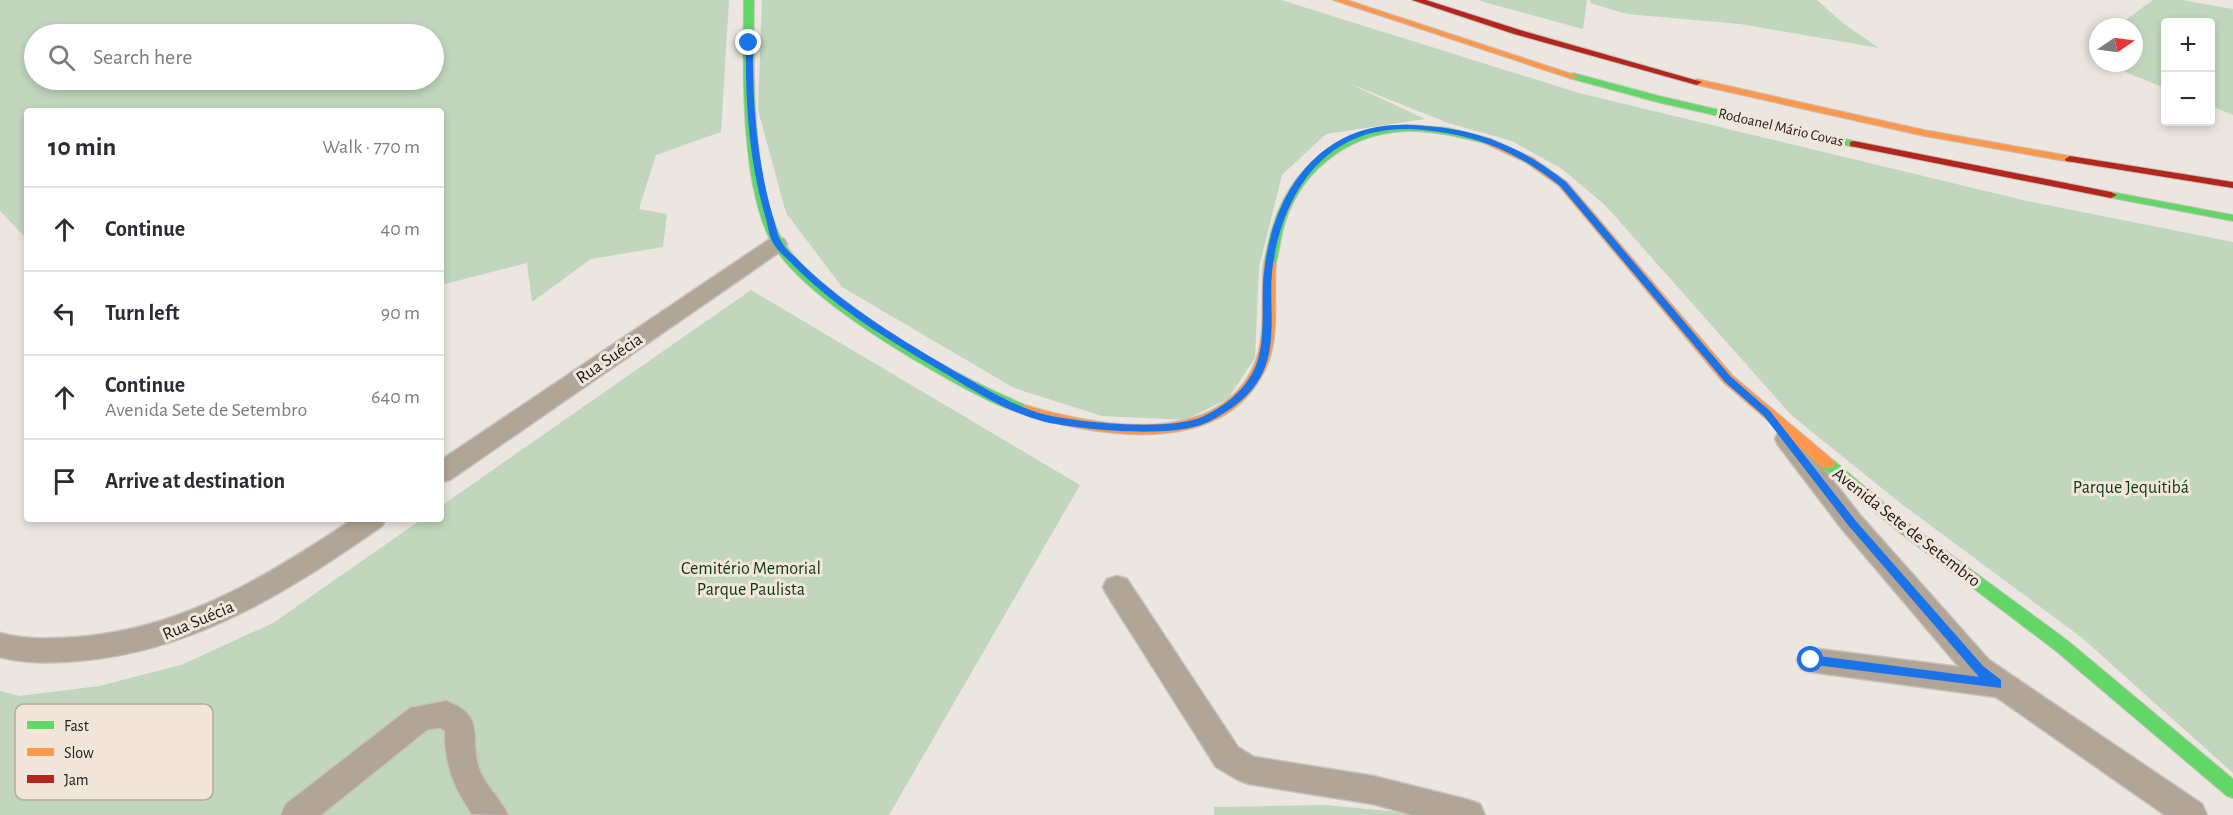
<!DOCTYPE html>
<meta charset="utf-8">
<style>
:root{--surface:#fff;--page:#f7f7f7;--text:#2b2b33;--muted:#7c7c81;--line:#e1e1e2}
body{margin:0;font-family:"Alegreya Sans",sans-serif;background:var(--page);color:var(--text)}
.controls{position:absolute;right:18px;top:18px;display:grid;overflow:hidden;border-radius:6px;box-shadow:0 3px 9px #0003}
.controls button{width:54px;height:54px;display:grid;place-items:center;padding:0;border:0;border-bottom:2px solid var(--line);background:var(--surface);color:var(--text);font:30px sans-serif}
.compass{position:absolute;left:2089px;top:18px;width:54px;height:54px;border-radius:50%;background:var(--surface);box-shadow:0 3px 9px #0003;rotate:77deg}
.stop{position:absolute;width:18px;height:18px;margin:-14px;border:4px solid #1a73e8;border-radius:50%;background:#fff}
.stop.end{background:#1a73e8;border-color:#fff;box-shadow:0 2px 6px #0008}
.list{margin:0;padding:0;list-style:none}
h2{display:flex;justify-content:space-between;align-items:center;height:78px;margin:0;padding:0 24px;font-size:26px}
h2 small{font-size:20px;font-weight:400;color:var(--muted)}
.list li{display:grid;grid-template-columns:39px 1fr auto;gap:18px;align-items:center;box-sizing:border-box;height:84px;padding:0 24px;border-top:2px solid var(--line)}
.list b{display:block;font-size:22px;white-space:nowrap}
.list p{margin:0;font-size:20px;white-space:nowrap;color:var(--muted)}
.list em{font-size:20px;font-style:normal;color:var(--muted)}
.icon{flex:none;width:33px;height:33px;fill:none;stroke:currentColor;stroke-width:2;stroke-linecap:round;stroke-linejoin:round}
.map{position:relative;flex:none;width:2233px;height:815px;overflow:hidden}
.search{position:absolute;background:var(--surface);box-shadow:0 3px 9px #0003;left:24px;top:24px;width:420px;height:66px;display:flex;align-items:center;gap:15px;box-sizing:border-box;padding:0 21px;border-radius:33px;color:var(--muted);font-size:22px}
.panel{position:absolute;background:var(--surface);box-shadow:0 3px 9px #0003;left:24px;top:108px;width:420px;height:414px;border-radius:6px}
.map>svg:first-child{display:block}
</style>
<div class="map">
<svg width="2233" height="815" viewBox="0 0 2233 815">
<rect width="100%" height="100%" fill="#ece6e0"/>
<g fill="#c1d6bd" fill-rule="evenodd">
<path d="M0,0H729L721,132L656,155L639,209L667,214L663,247L591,259L532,302L527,263L441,285V111H27V239L0,211ZM34,34H434V80H34Z"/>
<polygon points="762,0 1281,0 1579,93 2027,201 2233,242 2233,773 2082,638 1899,502 1791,415 1605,205 1562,169 1512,141 1448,123 1348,83 1425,119 1326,134 1282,175 1259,267 1255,358 1228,399 1185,420 1102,416 1014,388 842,287 786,213 758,110"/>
<polygon points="1479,0 1587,0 1583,29 1487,3"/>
<polygon points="1590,0 1817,0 1844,24 1879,48 1740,24 1627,14 1590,3"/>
<polygon points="2153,0 2182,0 2233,9 2233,115 2211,106 2210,22 2166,22 2165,88 2125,72 2116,63 2134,63 2134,27 2116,27"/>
<polygon points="751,290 1080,485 889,815 0,815 0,691 19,696 99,686 181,665 273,623 422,519 441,519 441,506"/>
<polygon points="1325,805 1432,815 1214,815 1214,807"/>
</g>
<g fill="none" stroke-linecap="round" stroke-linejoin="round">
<g stroke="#c7c2be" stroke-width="3">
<g id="street">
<polygon points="777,238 784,239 787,244 784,249 450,480 441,482 441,460 770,239"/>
<polygon points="1787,430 1796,433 1860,515 1989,660 2202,804 2207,815 2165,815 1996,697 1811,672 1801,669 1797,660 1801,651 1811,648 1959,667 1842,529 1778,445 1775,439 1778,433"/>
<path d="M353,519H386L382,526C289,591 193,652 77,661C52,663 25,664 0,657V633C25,640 52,639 78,637C182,629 268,576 353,519Z"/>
<polygon points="1117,576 1127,579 1238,747 1254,757 1373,776 1469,800 1480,804 1485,815 1413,815 1373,804 1249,784 1238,780 1216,767 1107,595 1103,587 1107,579"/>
<path d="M446,701C488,716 468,739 480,771C486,787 501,799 508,815L472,814C454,788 444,763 445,731L441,728L428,729L321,815H281L286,804L410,708Z"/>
</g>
</g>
<g stroke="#c7c2be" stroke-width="2">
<g id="fast">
<path d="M744,0H754C753,63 751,187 783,241C797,264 821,282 841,298C899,342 963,379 1030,407L1032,410L1030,413C1015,418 955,383 939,374C891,347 798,290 772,243C740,185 743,66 744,0Z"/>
<polygon points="1573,73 1659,96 1854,141 1859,144 1854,147 1657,102 1569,78 1568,76"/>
<path d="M1410,125L1448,128L1492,139L1493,141L1488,144C1463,138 1437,131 1411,131C1353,131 1303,167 1285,222C1281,235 1279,250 1276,263L1274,266H1266L1264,263C1267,250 1269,236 1274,223C1289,176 1326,140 1374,129C1385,126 1398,126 1410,125Z"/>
<polygon points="2111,192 2233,215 2233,221 2107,197 2107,193"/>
<polygon points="1828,459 1833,460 1909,524 2068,641 2233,779 2233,798 2227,796 2056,651 1899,532 1823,468 1821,464 1823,460"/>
</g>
</g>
<g stroke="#c7c2be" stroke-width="2">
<g id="slow">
<polygon points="1333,0 1347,0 1578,76 1573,79 1569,78"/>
<polygon points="1697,79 1924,130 2070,156 2075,159 2070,162 1924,136 1693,84 1692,82"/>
<polygon points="1488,138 1533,158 1567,182 1733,376 1833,460 1835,464 1833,468 1823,468 1723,382 1559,186 1525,162 1484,143 1484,139"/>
<path d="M1270,259L1276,263C1273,295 1280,332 1268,363C1229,460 1099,438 1020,413L1018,410L1020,407L1025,405C1095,426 1219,450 1255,363C1267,332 1260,295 1264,263Z"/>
</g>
</g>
<g stroke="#c7c2be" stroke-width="2">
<g id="jam">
<polygon points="1412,0 1426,0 1520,30 1702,82 1697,85 1693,84 1514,34"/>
<polygon points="1854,141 2111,192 2117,195 2111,198 1850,146 1850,142"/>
<polygon points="2070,156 2233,182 2233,188 2066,161 2065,159"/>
</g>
</g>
<use href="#street" fill="#b0a597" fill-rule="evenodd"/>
<use href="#fast" fill="#63d668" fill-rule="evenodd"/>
<use href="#slow" fill="#ff974d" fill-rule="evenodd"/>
<use href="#jam" fill="#b3261e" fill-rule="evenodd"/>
</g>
<path fill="#1a73e8" d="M749,41L753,43C752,101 757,162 773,217C776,225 777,235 781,241C785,250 796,257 802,264C847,308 902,340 956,372C985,388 1014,407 1047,415C1083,423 1169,431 1202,417C1223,407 1242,393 1253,372C1268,344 1260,302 1264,272C1273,191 1321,121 1410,125C1472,127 1518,144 1566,182L1731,377L1770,411L1855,520L1983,666L2001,680V688L1807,664L1806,660L1811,655L1979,677L1848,525L1764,416L1725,382L1560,186C1514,149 1469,132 1410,129C1324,126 1281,195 1272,272C1269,304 1277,342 1263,372C1252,396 1230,411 1208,422C1174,439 1083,430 1045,422C1010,413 979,394 948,375C894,343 839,311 794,266C788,259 777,251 773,243C769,236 768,226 766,219C749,163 745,101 746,43Z"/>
<g text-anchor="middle" stroke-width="6" stroke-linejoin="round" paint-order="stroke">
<g font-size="15" fill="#24201c" stroke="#f2e5da">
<text transform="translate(1781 127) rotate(13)" y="5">Rodoanel Mário Covas</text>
</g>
<g font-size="18" fill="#24201c" stroke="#f2e5da">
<text transform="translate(609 358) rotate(-34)" y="6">Rua Suécia</text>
<text transform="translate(1907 527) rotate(38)" y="6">Avenida Sete de Setembro</text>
<text transform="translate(198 620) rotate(-23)" y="6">Rua Suécia</text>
</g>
<g font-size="18" fill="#0a3c15" stroke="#f2e5da">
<text x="2131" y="493">Parque Jequitibá</text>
<text x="751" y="574">Cemitério Memorial<tspan x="751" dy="21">Parque Paulista</tspan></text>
</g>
</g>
<rect x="15" y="704" width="198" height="96" rx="9" fill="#f2e5da" stroke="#b4aaa1" stroke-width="1.5"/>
<rect x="27" y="721" width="27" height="8" fill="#63d668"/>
<rect x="27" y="748" width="27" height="8" fill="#ff974d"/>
<rect x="27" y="775" width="27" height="8" fill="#b3261e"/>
<g font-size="16" fill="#24201c">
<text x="64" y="731">Fast</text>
<text x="64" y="758">Slow</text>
<text x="64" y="785">Jam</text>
</g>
</svg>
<div class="controls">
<button>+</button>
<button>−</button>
</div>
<svg class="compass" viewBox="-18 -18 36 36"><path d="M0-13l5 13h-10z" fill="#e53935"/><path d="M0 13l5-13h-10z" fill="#7c7c81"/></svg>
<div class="stop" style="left:1811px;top:660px"></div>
<div class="stop end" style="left:749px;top:43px"></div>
<div class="search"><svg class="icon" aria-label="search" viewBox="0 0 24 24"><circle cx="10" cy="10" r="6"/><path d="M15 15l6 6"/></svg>Search here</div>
<section class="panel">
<h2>10 min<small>Walk · 770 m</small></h2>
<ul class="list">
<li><svg class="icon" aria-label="ahead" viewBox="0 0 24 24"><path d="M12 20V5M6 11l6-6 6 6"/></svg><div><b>Continue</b></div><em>40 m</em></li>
<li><svg class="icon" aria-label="left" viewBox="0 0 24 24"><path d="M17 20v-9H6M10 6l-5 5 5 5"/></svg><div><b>Turn left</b></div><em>90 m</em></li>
<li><svg class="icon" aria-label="ahead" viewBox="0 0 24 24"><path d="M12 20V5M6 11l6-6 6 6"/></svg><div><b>Continue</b><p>Avenida Sete de Setembro</p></div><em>640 m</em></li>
<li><svg class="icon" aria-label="arrive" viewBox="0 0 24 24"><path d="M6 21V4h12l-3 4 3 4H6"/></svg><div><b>Arrive at destination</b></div></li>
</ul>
</section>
</div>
